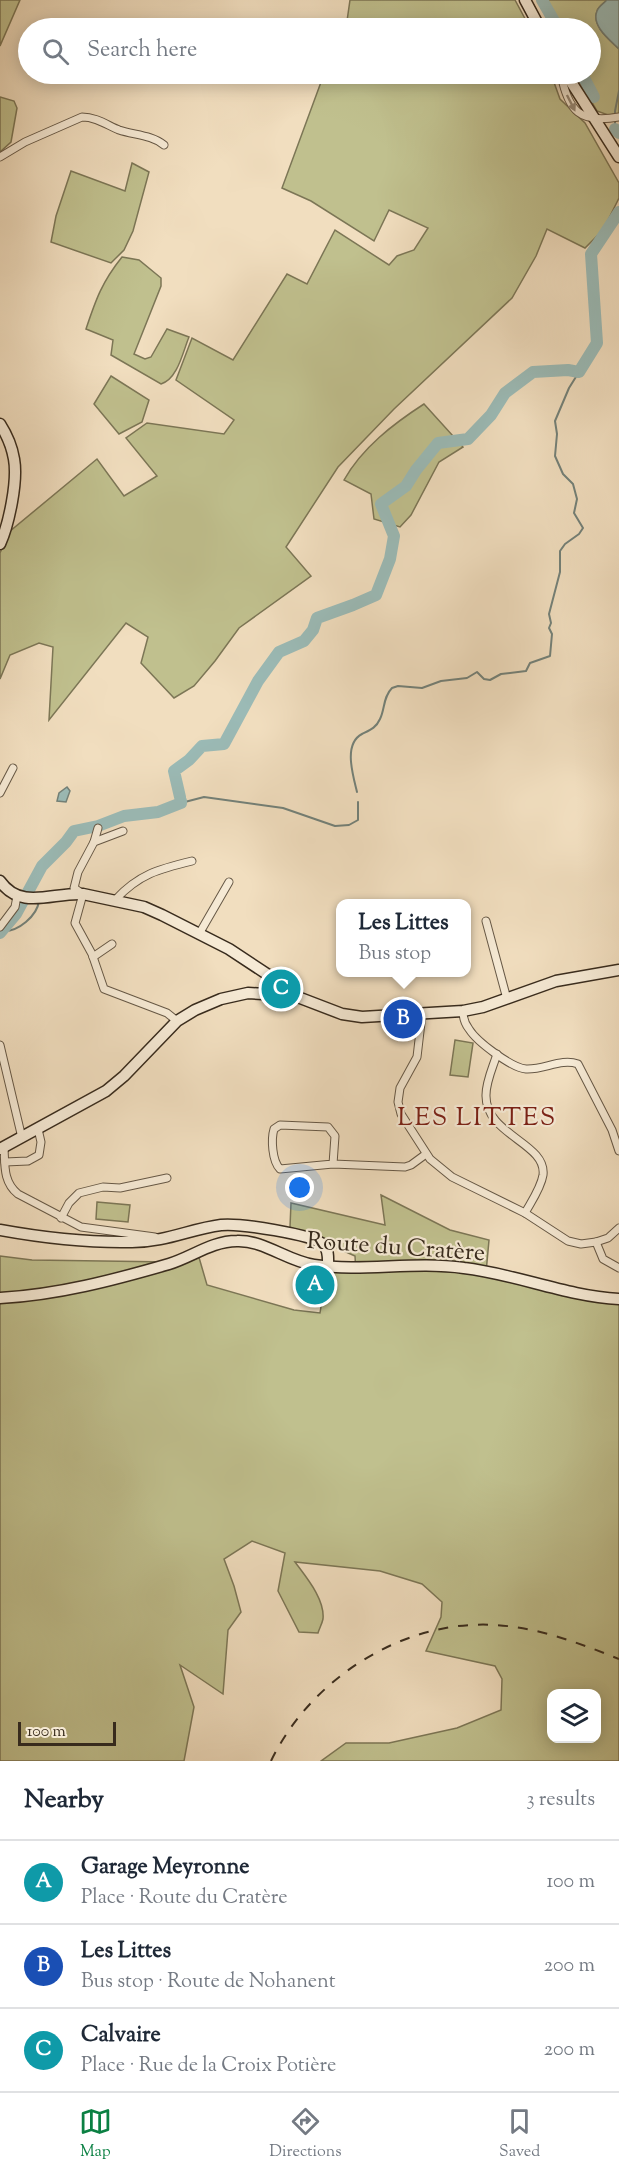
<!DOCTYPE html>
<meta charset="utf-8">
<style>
:root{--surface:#fff;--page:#f6f6f7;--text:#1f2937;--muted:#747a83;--line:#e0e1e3;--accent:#0b8043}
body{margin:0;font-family:"Sorts Mill Goudy",serif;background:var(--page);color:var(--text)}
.controls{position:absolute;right:18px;bottom:18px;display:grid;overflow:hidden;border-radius:12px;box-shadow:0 3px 15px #0003}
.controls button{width:54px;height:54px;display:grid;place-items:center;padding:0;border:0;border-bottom:2px solid var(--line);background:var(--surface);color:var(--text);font:30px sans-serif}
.scale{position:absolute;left:18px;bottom:15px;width:98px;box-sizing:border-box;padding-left:6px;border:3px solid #382b1d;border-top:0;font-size:16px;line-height:21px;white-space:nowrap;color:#382b1d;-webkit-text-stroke:4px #f6ead5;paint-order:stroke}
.you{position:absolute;left:300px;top:1188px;width:21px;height:21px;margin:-15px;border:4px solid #fff;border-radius:50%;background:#1a73e8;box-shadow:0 0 0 9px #1a73e833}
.badge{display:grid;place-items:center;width:39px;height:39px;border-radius:50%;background:var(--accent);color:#fff;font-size:20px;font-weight:700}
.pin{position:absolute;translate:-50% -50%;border:3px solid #fff;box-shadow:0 2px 6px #0006}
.popup{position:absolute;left:336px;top:899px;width:135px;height:78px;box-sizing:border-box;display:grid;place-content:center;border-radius:12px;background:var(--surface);filter:drop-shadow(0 2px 4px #0005);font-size:20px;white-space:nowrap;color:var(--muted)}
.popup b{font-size:22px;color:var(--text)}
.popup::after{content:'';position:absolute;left:50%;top:100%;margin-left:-12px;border:12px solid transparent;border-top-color:var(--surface)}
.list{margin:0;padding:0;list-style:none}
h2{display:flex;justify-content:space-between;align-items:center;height:78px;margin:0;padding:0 24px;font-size:26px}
h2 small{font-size:20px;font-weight:400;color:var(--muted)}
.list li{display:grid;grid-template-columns:39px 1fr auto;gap:18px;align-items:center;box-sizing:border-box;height:84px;padding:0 24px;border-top:2px solid var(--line)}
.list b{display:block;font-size:22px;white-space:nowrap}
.list p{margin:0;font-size:20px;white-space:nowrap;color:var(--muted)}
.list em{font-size:20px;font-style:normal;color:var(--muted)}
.icon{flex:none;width:33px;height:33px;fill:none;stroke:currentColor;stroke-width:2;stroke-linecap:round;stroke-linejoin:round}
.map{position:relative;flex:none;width:619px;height:1761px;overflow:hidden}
.search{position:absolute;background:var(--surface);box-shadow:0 3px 15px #0003;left:18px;right:18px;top:18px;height:66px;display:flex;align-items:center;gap:15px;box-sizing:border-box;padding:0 21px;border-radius:33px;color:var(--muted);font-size:22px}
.sheet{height:330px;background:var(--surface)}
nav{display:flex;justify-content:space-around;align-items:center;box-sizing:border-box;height:84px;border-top:2px solid var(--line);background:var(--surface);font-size:16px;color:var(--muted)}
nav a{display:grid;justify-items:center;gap:3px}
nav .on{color:var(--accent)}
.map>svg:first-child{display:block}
</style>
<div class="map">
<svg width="619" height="1761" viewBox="0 0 619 1761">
<rect width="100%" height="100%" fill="#f1debf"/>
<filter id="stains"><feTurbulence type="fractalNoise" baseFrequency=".00333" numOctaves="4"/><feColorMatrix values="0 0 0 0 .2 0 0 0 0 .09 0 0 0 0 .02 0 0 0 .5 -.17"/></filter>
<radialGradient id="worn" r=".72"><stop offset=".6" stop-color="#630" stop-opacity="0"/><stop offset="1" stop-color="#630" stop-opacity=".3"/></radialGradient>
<g fill="#c0c08e" stroke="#7c7656" stroke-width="1.5" fill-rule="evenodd">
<polygon points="0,0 20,0 0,46"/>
<polygon points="350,0 515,0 530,28 346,28"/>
<path d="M537,0H607C604,3 598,7 597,11C591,26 610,40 619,49V114L608,115L597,111L575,74H590V28H552L551,22Z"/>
<polygon points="324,74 551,74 560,99 585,123 619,183 619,198 603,230 585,248 547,229 536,256 512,298 394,409 338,467 286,547 311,576 239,628 215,661 194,686 174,698 141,663 148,637 126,623 49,720 53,647 39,643 10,655 0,679 0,553 9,532 97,459 124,496 157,476 126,438 147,423 224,434 234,420 176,380 192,338 233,360 287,274 307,284 335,230 389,265 397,256 414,250 428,228 389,210 374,241 311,201 282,188"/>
<polygon points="0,97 14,101 17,108 11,142 0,152"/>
<polygon points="132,163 149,172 133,231 124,250 111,263 51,242 56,216 71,171 125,191"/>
<path d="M122,257L139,260L161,278V286L134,354L145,359L151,357L167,329L189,337C183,351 178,379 161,384L111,355L113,340L86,329C96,299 102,282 122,257Z"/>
<polygon points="111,376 149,400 142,422 119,434 94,404"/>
<path d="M424,404L463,447L439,462L411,515L400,527L374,519L371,494L344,480C362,448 393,424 424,404Z"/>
<polygon points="455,1040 473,1043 468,1077 450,1075"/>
<path d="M381,1195L450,1230L489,1240L486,1273L619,1304V1761H321L346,1743H389L457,1728L501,1710L502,1679L495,1666L426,1651L441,1617L442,1602L422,1584L380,1571L295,1562C306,1577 325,1599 323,1619C322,1624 319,1629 318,1633L299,1632L278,1591L285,1553L252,1541L224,1559L234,1586L241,1612L228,1630L223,1694L180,1665L194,1707L184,1761H0V1256L32,1260L172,1262L198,1254L207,1285L294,1310L320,1313L327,1269L356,1273L355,1256L290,1227L291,1203L385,1225ZM552,1694H596V1738H552Z"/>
<polygon points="97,1202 130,1205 128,1222 96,1219"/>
</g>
<g fill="#9bbbb7" stroke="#738179" stroke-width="1.5">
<path d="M607,0H619V49C610,40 591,26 597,11C598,7 604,3 607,0Z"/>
<polygon points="67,787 70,791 66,802 57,801 59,793"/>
</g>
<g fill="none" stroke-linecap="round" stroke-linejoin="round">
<g stroke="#738179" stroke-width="2">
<polyline points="615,129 615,111 619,91"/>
<path d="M357,792C353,775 343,744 362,734C370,730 376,728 380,719C385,709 383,697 392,688L398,686L422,688L441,681L467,678L477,672L484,679L490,680L501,674L526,671L530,663L550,656L552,634L549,628L551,623L549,614L560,572V551L565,544L579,534L583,528L574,513L577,499L573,484L563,474L555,456L557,434L555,421L569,388L579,372"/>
<polyline points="181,803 204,797 283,808 335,826 349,825 358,820 358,802"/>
<path d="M3,931C18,932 37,916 39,901"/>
</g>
<g stroke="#9bbbb7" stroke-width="12">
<polyline points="542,0 558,28"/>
<polyline points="582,74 594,97"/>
<polyline points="615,129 619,133"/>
<polyline points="180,797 174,771 189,760 202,746 224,744 258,681 279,652 304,641 313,630 317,618 353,605 376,595 390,559 394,536 381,504 406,486 416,470 438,443 468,439 491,415 505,393 533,372 568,370 579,372 597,343 591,254 619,212"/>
<polyline points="0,933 16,914 42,866 66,842 74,831 98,826 124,816 158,812 181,803 181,801"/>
</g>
<g stroke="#665846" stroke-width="9">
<g id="street">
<path d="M561,74C568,111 580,124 619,117"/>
<path d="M0,157L25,142L82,117C96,117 107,125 119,130C134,135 152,135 164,145"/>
<polyline points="0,793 13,768"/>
<polyline points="123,831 94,842 78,872 74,888 83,894 75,923 92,954 104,989 167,1013 177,1021"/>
<polyline points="94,842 98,828"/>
<path d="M115,900C139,874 159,869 192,861"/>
<polyline points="486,921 507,999"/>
<polyline points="0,927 15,907 17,896"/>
<polyline points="199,934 229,882"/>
<polyline points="93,957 112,944"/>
<path d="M463,1011C463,1018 465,1024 469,1029C477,1042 512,1068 526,1069C544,1070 561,1058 578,1064L612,1130L619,1151"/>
<polyline points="422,1014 417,1057 400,1088 398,1102 401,1114 430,1159 452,1177 525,1213 568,1241 581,1244 596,1242 608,1238 619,1228"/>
<polyline points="0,1045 22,1138"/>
<path d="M497,1054C493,1067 486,1081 486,1095C485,1135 547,1143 543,1175C541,1188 531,1202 525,1213"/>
<path d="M4,1147C5,1165 3,1182 18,1194L81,1227L155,1237"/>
<polyline points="5,1162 28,1161 39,1155 41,1142 38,1129"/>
<path d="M333,1164L335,1136L328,1127L280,1125L274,1129C271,1139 272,1161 280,1169L333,1164L405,1167L411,1165L426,1154"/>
<polyline points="61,1218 69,1203 79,1193 103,1187 120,1188 167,1178"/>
<polyline points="596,1242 603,1259 619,1268"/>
</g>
</g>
<g stroke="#382b1d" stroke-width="13">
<g id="secondary">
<polyline points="525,0 540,28"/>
<polyline points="566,74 619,157"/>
<path d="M0,424C7,435 12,447 14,459C18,481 9,524 0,544"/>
<path d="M0,881C21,911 53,892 83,894L144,907L162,915L229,949L288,988L290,995"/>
<polyline points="0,1149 106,1091 124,1076 177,1021 195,1010 221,999 248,993 295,996 342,1014 362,1017 463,1011 483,1007 556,981 619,970"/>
<path d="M0,1230C44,1238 87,1243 132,1242C166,1242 190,1229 221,1225C238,1223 313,1234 324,1245C329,1251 328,1259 328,1266"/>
<path d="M0,1298C57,1295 114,1280 169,1264C192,1257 212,1241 237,1241C264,1240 287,1261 314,1265C363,1272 414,1261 464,1268C516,1274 566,1296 619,1299"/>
</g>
</g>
<use href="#street" stroke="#f6ead5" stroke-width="7"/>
<use href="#secondary" stroke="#f6ead5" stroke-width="10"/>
<path stroke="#382b1d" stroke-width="2" stroke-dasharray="10 10" stroke-linecap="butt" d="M271,1761C311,1678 404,1619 496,1625C540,1628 579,1643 619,1659"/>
</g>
<defs><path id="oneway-solid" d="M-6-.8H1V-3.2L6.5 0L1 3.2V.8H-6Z" transform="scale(1.5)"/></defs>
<use fill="#978a79" href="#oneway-solid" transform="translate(571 103) rotate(63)"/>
<g text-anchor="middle" stroke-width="4.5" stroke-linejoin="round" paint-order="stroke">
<g font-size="24" fill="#382b1d" stroke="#f6ead5">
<text transform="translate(396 1246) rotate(4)" y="8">Route du Cratère</text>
</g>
<g font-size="26" letter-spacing="1.5" fill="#7a1f14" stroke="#f6ead5">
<text x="477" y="1125">LES LITTES</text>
</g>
</g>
<rect width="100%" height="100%" filter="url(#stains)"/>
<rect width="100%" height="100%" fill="url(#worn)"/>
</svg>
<div class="controls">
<button><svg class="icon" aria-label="layers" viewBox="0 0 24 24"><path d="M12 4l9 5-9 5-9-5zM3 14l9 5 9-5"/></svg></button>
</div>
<div class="scale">100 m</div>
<div class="you"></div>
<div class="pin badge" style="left:315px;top:1285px;background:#0f9aa8">A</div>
<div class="pin badge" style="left:403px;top:1019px;background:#1a4fb4">B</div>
<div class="popup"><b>Les Littes</b>Bus stop</div>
<div class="pin badge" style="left:281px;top:989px;background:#0f9aa8">C</div>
<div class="search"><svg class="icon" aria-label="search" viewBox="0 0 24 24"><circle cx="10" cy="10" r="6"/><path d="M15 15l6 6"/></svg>Search here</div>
</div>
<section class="sheet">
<h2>Nearby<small>3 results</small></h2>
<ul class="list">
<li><span class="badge" style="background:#0f9aa8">A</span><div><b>Garage Meyronne</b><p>Place · Route du Cratère</p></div><em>100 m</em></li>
<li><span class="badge" style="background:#1a4fb4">B</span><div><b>Les Littes</b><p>Bus stop · Route de Nohanent</p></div><em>200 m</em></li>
<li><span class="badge" style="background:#0f9aa8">C</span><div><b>Calvaire</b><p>Place · Rue de la Croix Potière</p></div><em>200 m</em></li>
</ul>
</section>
<nav>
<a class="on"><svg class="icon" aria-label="map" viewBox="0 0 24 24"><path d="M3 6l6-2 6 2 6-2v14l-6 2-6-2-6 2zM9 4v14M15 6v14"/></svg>Map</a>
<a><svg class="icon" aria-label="directions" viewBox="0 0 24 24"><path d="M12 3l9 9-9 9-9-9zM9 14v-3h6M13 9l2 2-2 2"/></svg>Directions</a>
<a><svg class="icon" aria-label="saved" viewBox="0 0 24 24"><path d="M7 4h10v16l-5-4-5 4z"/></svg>Saved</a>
</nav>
